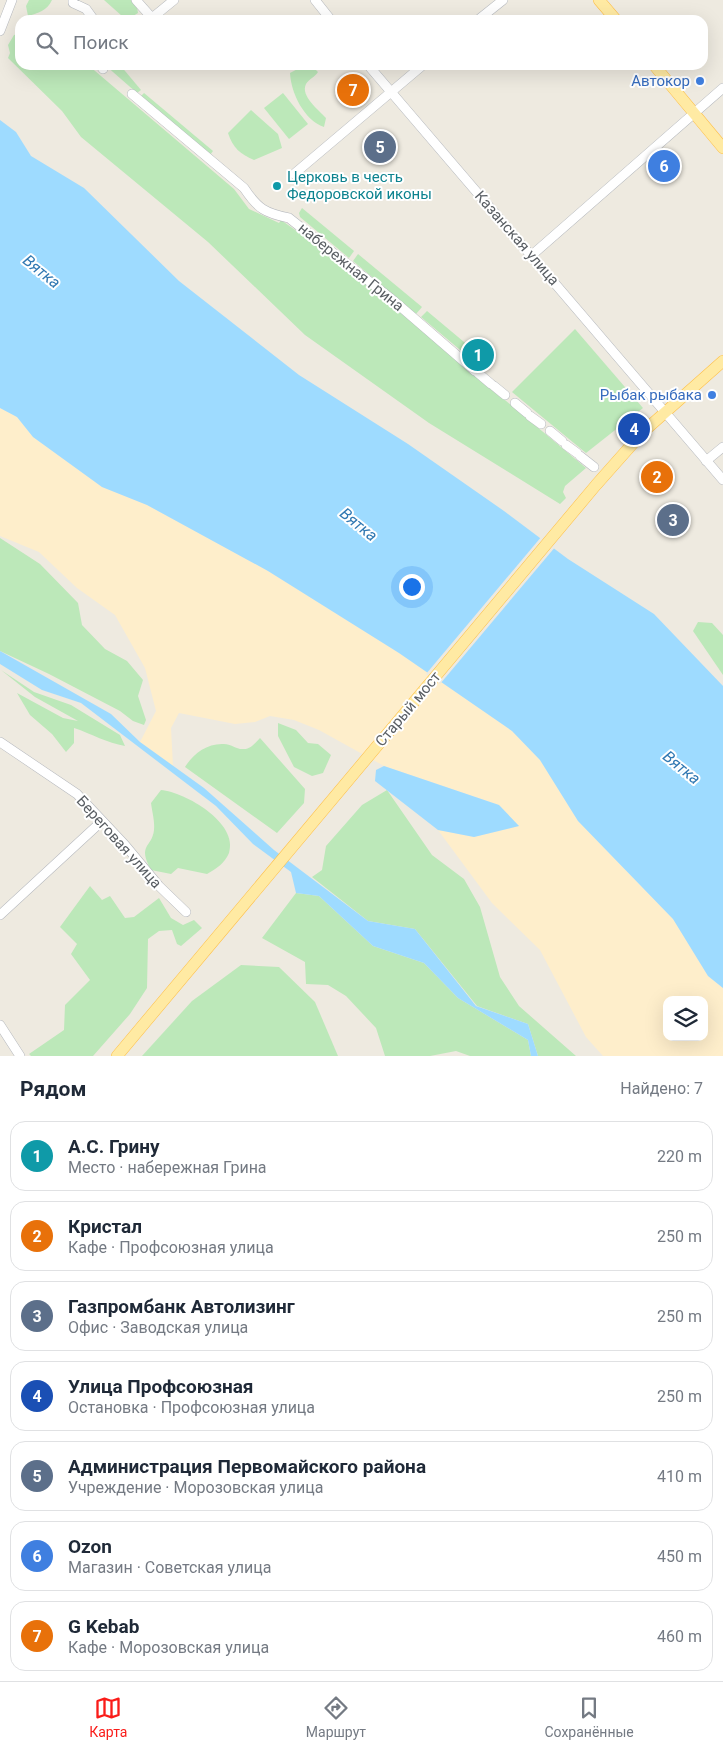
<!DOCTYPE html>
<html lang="ru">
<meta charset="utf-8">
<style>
:root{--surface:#fff;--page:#f2f2f3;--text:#1f2937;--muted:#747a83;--line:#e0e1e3;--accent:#fa1c19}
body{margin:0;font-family:Roboto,sans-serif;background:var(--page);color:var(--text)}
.controls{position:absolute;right:15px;bottom:15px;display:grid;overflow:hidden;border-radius:10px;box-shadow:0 5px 20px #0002}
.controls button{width:45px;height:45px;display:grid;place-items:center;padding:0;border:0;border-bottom:1px solid var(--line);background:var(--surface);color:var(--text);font:25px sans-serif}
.you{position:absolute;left:411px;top:586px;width:18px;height:18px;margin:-12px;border:4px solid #fff;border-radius:50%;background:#1a73e8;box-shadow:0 0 0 8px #1a73e833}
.badge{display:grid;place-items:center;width:32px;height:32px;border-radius:50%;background:var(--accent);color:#fff;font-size:16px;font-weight:700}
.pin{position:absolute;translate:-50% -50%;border:2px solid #fff;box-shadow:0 1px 5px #0006}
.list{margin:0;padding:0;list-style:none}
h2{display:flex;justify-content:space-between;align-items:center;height:65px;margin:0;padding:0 20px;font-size:21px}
h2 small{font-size:16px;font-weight:400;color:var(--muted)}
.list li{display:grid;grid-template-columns:32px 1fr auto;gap:15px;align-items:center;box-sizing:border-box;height:70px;margin:0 10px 10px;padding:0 10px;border:1px solid var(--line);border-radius:15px}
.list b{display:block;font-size:19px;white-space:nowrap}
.list p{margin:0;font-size:16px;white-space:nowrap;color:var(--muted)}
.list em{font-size:16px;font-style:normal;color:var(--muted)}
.icon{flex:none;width:28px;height:28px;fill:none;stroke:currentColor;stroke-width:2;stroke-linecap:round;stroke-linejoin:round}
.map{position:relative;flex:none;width:723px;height:1056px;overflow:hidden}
.search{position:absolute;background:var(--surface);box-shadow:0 5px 20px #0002;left:15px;right:15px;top:15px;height:55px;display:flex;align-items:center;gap:12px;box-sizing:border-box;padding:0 18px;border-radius:15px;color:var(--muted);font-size:19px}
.sheet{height:625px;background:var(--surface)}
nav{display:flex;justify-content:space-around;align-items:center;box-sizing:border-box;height:70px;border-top:1px solid var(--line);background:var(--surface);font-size:14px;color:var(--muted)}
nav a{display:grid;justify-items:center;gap:2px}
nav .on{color:var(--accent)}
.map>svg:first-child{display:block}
</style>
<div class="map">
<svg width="723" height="1056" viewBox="0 0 723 1056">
<rect width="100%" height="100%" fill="#eeeae0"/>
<g fill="#bce8b9">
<path d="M29,0H52C47,11 38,13 28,16L26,6Z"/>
<polygon points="104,0 132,0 137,7 138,13 133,16 122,16"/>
<polygon points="20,33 20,65 88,65 234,189 249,209 279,223 281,220 298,232 301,229 586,468 565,486 563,492 566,498 560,504 429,423 305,335 208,242 81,137 62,111 8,58 10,53 8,45 14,35"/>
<polygon points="105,65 120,65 141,90 137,93"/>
<path d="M305,65H311L318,72C315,77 309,79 306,84C300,96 319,110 326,118L324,127C304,120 291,93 290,73Z"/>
<polygon points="144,93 213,151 210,155 141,96"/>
<polygon points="283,93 308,124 289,139 264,108"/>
<path d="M251,110L278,134L282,148L254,160C240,154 233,148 228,133Z"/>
<polygon points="302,208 354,251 349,258 300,217 299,213"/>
<polygon points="358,254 422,307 416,314 353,261"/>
<polygon points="427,311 470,347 475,359 482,357 490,363 484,370 421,317"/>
<polygon points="575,329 643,408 586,453 512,392"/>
<polygon points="0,538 40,564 78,603 82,625 105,649 127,661 143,680 138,696 146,720 144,725 133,721 120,711 49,674 0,651"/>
<polygon points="698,622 712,623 723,635 723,675 693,631"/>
<path d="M1,670L34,692L71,705L120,735L125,746C107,743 92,734 74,728V743L66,752L52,734L30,715L17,693L63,718L78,721L35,697Z"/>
<polygon points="278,723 296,730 308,743 318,744 331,755 323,773 312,776 294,767 278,736"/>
<path d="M260,738L305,789L304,803L277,833L185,767C193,754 207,743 224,744C231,744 237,750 244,749C251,749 255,743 260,738Z"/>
<path d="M161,790C185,792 239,823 229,853C225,863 216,869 207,874L178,868L171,874L151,870C137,844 152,848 154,830C155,822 152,811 151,803Z"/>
<polygon points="387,790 432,855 464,879 480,907 500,977 519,1006 576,1056 538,1056 528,1024 477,1006 415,929 368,921 312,877 322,870 326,846 362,805"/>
<polygon points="90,886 102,900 110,896 125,918 134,917 159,898 171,918 183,925 194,920 202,928 181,946 177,944 172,930 159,931 148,939 147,988 130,1014 93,1056 31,1056 29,1054 64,1030 65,1005 90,980 71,954 77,944 60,927"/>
<polygon points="296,893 319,896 373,946 424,963 458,998 528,1040 531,1056 470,1056 456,1051 430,1056 385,1056 376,1028 346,996 328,985 306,984 305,962 262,938"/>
<polygon points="241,965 279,967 315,1002 338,1056 142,1056 192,1001"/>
</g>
<path fill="#feeecb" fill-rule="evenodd" d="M0,408L17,417L33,437L102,487L147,505L268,571L399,653L512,731L540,760L578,821L673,919L708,976L723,988V1056H603L586,1037L540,950L492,903L438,830L474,837L519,826L499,805L384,766L319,730L294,720L270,716L255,722L235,724L179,713L171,728L173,766L140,742L156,711L145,668L115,615L77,588L39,552L0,536ZM667,1000H704V1037H667Z"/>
<g fill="#9edbff">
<polygon points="0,120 16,132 31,156 84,188 179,281 299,375 408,444 504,511 568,559 654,614 723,686 723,988 708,976 673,919 578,821 540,760 512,731 399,653 268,571 147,505 102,487 33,437 17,417 0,408"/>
<polygon points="0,651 111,714 140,742 204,788 274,850 368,921 415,929 476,1006 528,1024 538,1056 531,1056 528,1040 458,998 424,963 373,946 319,896 296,893 291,872 253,844 216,806 81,703 42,690 0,664"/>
<polygon points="384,766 499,805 519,826 474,837 438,830 375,781 376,770"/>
</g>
<polygon fill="#eeeae0" points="542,536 556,546 440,684 426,674"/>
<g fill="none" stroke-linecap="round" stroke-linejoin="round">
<g stroke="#b6b9be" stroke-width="10">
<g id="minor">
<polyline points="73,0 73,3 86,9 94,20"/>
<polyline points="136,0 152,18 174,0"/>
<polyline points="315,0 331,20"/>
<polyline points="478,20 503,0"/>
<polyline points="0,31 12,0"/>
<polyline points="100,65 103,69"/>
<polyline points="368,65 723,480"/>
<path d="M132,94L244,188C258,209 265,213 289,218L394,301L475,371"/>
<polyline points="294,174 423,65"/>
<polyline points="532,255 723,88"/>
<polyline points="478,373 491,384"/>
<polyline points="494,386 505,395"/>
<polyline points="515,403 527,413"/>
<polyline points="530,416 541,424"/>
<polyline points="550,431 562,441"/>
<polyline points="566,445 577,453"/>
<polyline points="580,456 594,467"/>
<polyline points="706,461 723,447"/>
<polyline points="0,742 77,794 125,845 159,886 186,912"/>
<polyline points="0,915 102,821"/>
<polyline points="0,1025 20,1056"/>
</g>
</g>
<g stroke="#ffbf47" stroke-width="12">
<g id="major">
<polyline points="599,0 616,20"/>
<polyline points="654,65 723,148"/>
<polyline points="117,1056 596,485 643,432 723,361"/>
</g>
</g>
<use href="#minor" stroke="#fff" stroke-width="9"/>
<use href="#major" stroke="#ffeaa3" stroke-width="11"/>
</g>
<g fill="#3f7fe0" stroke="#fff" stroke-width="2">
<circle cx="700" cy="81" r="5"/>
<circle cx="712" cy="395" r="5"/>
</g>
<circle fill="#0f9aa8" stroke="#fff" stroke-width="2" cx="277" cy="186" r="5"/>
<g text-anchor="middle" stroke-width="4" stroke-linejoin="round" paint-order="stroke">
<g font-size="15" fill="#366cbe" stroke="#fff" text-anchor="end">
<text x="690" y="86">Автокор</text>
<text x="702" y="400">Рыбак рыбака</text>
</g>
<g font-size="15" fill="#0d838f" stroke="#fff" text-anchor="start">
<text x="287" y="182">Церковь в честь<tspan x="287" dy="17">Федоровской иконы</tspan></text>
</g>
<g font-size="15" fill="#595e63" stroke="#fff">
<text transform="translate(517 238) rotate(49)" y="5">Казанская улица</text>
<text transform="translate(351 267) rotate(39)" y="5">набережная Грина</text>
<text transform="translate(408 709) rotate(-50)" y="5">Старый мост</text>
<text transform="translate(119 842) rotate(48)" y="5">Береговая улица</text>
</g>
<g font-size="16" font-style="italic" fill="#3078b2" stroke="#fff">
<text transform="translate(42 271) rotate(39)" y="6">Вятка</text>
<text transform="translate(359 524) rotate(39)" y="6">Вятка</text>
<text transform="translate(682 767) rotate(39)" y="6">Вятка</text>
</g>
</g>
</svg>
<div class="controls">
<button><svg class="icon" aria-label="layers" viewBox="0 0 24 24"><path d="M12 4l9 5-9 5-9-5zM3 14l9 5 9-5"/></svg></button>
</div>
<div class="you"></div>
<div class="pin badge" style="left:478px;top:355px;background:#0f9aa8">1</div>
<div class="pin badge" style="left:657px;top:477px;background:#e8710a">2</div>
<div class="pin badge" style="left:673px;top:520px;background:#5c6f8a">3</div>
<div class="pin badge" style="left:634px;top:429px;background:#1a4fb4">4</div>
<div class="pin badge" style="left:380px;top:147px;background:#5c6f8a">5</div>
<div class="pin badge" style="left:664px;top:166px;background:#3f7fe0">6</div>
<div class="pin badge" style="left:353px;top:90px;background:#e8710a">7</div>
<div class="search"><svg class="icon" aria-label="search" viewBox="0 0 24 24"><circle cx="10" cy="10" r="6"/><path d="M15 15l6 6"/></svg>Поиск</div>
</div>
<section class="sheet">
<h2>Рядом<small>Найдено: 7</small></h2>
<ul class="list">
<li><span class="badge" style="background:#0f9aa8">1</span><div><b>А.С. Грину</b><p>Место · набережная Грина</p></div><em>220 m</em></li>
<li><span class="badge" style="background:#e8710a">2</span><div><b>Кристал</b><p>Кафе · Профсоюзная улица</p></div><em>250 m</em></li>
<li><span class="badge" style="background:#5c6f8a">3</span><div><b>Газпромбанк Автолизинг</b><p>Офис · Заводская улица</p></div><em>250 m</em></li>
<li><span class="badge" style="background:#1a4fb4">4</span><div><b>Улица Профсоюзная</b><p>Остановка · Профсоюзная улица</p></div><em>250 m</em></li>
<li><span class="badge" style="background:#5c6f8a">5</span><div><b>Администрация Первомайского района</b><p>Учреждение · Морозовская улица</p></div><em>410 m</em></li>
<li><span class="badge" style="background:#3f7fe0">6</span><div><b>Ozon</b><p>Магазин · Советская улица</p></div><em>450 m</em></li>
<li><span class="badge" style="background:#e8710a">7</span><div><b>G Kebab</b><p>Кафе · Морозовская улица</p></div><em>460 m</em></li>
</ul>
</section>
<nav>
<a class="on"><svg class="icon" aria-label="map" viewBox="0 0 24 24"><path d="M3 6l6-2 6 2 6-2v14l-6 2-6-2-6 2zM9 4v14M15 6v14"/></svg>Карта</a>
<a><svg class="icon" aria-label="directions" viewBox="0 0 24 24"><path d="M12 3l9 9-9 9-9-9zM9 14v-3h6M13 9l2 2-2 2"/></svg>Маршрут</a>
<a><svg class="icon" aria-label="saved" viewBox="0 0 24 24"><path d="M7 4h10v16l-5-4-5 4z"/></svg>Сохранённые</a>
</nav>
